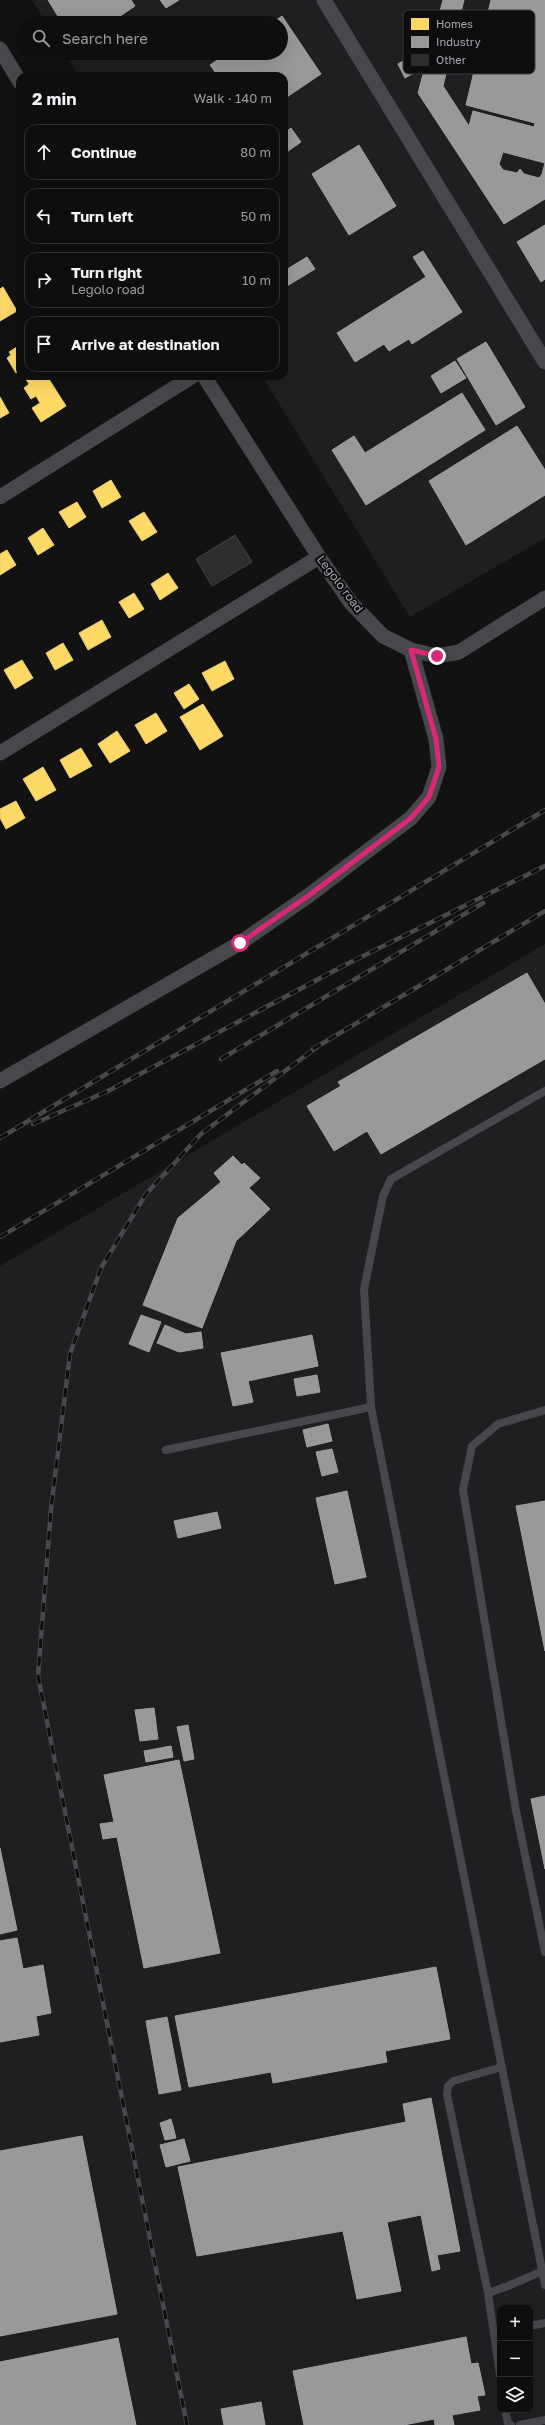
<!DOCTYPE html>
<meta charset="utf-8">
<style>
:root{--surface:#0e0e0e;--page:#171717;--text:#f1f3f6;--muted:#9b9c9e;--line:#2e2e2e}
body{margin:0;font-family:"Golos Text",sans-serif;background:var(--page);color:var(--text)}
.controls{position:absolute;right:12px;bottom:12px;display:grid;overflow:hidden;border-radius:8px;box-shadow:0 4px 16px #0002}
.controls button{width:36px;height:36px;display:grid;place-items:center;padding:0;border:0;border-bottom:1px solid var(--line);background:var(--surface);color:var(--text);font:20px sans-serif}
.stop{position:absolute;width:12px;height:12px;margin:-9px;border:3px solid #db2777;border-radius:50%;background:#fff}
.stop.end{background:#db2777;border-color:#fff;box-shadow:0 1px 4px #0008}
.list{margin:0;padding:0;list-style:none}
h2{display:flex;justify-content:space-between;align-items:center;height:52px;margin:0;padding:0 16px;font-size:17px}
h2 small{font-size:13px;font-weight:400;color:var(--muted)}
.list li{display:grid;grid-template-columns:26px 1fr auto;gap:12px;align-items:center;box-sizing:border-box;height:56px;margin:0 8px 8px;padding:0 8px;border:1px solid var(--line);border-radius:12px}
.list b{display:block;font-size:15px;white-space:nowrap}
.list p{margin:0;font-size:13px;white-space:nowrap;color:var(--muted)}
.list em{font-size:13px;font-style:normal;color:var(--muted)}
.icon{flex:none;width:22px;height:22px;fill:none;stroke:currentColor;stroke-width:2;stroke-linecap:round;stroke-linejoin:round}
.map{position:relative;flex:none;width:545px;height:2425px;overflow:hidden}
.search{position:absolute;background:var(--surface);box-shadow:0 4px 16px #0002;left:16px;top:16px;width:272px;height:44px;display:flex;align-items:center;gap:10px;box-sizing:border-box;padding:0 14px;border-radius:22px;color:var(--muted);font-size:15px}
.panel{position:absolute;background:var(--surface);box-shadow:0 4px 16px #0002;left:16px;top:72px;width:272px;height:308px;border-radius:12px}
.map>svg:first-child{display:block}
</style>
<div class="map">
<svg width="545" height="2425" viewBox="0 0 545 2425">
<rect width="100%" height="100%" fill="#121213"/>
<g fill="#1f1f21" fill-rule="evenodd">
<polygon points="32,0 545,0 545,538 410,617 262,376 284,376 284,76 79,76 65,53 281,53 281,23 46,23"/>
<path d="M545,944V2425H0V1266ZM500,2308H530V2410H500Z"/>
</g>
<g fill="#ffd966" stroke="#e4cb7d">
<polygon points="3,287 17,311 0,321 0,289"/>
<polygon points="20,345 20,370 16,373 7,358 11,355 9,352"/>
<polygon points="24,376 47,376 66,406 41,422 32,408 40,403 36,396 31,399 24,388 29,384"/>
<polygon points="0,397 9,413 0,418"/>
<polygon points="111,480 121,497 102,508 93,491"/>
<polygon points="77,502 86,517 69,528 59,512"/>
<polygon points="144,512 157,532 142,541 129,521"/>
<polygon points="43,528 54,545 38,555 28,538"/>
<polygon points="7,550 16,565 0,575 0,554"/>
<polygon points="168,573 178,588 160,600 151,584"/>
<polygon points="134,593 144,609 129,618 119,602"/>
<polygon points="102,620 111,637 88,650 79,633"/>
<polygon points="63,643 73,660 55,670 46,653"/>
<polygon points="22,660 33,678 15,689 4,670"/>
<polygon points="225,661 234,679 212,691 202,673"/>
<polygon points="189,684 199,699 184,709 174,693"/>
<polygon points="203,704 223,736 200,750 180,717"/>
<polygon points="156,713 167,731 146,744 135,725"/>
<polygon points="117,731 130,751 110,763 98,744"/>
<polygon points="81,748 92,766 70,778 60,760"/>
<polygon points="43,767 56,790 36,801 23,779"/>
<polygon points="16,801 25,818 6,829 0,818 0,809"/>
</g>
<g fill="#999" stroke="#9d9ea1" fill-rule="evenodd">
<polygon points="48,0 131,0 135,6 110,23 62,23"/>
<polygon points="160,0 179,0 166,8"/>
<path d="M443,0H464L443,86L469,126L473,111L534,127L535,123L466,105L491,0H545V199L504,224L418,93ZM503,152L545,163L542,174L539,178L524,174L520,169L517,173L503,170L499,164Z"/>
<polygon points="282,16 321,74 284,99 284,76 218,76 210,65 227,53 281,53 281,23 272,23"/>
<polygon points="413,55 421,69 405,78 398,64"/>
<polygon points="181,72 183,76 175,76"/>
<polygon points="291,128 301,142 284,154 284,133"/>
<polygon points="359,145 396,206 349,235 312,174"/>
<polygon points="545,225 545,279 541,282 517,242"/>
<polygon points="423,251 462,312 412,344 409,339 389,351 384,344 355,362 337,333 426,277 413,257"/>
<polygon points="307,257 315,269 287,286 284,282 284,271"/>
<polygon points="486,342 525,407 496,425 457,359"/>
<polygon points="455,361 466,378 441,393 431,376"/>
<polygon points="462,393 485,430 366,505 332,450 354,436 365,453"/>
<polygon points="517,426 545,470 545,495 466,545 429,481"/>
<polygon points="527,973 545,1004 545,1059 381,1154 367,1131 334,1151 307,1106 341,1086 338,1082"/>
<polygon points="233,1156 242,1165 244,1163 260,1178 249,1188 270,1209 236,1241 202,1328 143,1305 178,1218 221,1182 214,1173"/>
<polygon points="141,1315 161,1322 149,1352 129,1344"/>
<polygon points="165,1325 186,1334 201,1332 203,1348 179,1352 157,1343"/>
<polygon points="312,1335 318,1366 248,1381 253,1402 233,1406 221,1353"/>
<polygon points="317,1375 320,1392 297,1396 294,1379"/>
<polygon points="328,1424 332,1441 307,1447 303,1430"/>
<polygon points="332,1449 338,1472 322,1476 316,1452"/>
<polygon points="347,1491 366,1577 335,1584 316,1498"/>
<polygon points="545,1501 545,1651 516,1506"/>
<polygon points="217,1512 221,1528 178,1538 174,1521"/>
<polygon points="154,1708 158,1739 140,1741 135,1710"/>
<polygon points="188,1725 194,1759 184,1761 177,1727"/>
<polygon points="171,1746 173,1757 146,1762 144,1751"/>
<polygon points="179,1760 220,1953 144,1968 117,1837 103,1839 100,1824 114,1822 104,1775"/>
<polygon points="545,1796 545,1869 531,1799"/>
<polygon points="0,1848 17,1930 0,1934"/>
<polygon points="17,1938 23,1969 43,1965 51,2013 36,2016 39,2035 0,2042 0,1941"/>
<polygon points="436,1967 450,2039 385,2051 387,2062 273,2083 271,2072 189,2087 175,2016"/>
<polygon points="167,2017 181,2090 159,2094 146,2021"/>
<polygon points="431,2098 460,2251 437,2255 440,2269 432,2271 421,2215 387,2222 401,2291 357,2299 343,2231 197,2256 178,2167 406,2122 403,2104"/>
<polygon points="171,2119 176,2138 165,2140 160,2123"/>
<polygon points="82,2136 117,2314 0,2336 0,2151"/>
<polygon points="184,2139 190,2161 166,2167 160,2145"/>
<polygon points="466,2337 471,2364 478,2363 485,2395 477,2396 480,2410 452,2415 454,2425 435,2425 434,2419 404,2425 304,2425 293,2371"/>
<polygon points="118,2338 136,2425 0,2425 0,2362"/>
<polygon points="261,2402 265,2425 224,2425 221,2409"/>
</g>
<polygon fill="#2d2d2e" stroke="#424346" points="235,535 252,562 212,586 196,559"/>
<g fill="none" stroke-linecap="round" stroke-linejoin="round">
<g stroke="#47484b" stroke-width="8">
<polyline points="545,1091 391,1179 383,1196 364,1289 371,1407 545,2285"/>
<polyline points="545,1410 498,1424 472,1446 463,1490 516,1811 545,1952"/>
<polyline points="166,1450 371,1407"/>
<polyline points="488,2293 508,2286 545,2270"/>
<polyline points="530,2326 545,2323"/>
<polyline points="500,2375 488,2293 447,2094 448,2086 453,2081 502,2067"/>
<polyline points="505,2410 508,2423 511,2425"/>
<polyline points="520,2425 545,2420"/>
</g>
<g stroke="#47484b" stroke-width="15">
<polyline points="324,0 545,362"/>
<polyline points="0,49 20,82"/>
<polyline points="204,376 319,557 351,603 383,636 411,650 437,656 459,652 545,598"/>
<polyline points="0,497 193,376"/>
<polyline points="0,753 319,557"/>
<polyline points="0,1081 240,943 308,896 411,818 429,797 439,767 436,739 411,650"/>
</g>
<g stroke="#48494c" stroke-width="4.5">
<g id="rail">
<polyline points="313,1049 545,911"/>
<polyline points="221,1059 483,903"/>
<polyline points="33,1124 108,1091 347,964 545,866"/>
<polyline points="0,1138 545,810"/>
<polyline points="0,1237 277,1071"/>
<polyline points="187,2425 38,1676 51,1509 70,1354 101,1268 146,1194 201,1134 317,1047"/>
</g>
</g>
<use href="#rail" stroke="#0d0d0e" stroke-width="3" stroke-dasharray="9" stroke-linecap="butt"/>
</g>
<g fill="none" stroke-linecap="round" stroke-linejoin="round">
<polyline stroke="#db2777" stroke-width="5" points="240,943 308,896 411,818 429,797 439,767 436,739 411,650 437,656"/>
</g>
<g text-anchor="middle" stroke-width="4" stroke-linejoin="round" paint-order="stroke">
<g font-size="12" fill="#a5a9b3" stroke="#0d0d0e">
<text transform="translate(340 584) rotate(53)" y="4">Legolo road</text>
</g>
</g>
<rect x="403" y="10" width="132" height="64" rx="6" fill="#0d0d0e" stroke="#3b3c40" stroke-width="1"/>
<rect x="411" y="18" width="18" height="12" fill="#ffd966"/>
<rect x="411" y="36" width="18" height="12" fill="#999"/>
<rect x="411" y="54" width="18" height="12" fill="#2d2d2e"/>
<g font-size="11" fill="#a5a9b3">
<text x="436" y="28">Homes</text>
<text x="436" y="46">Industry</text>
<text x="436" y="64">Other</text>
</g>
</svg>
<div class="controls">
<button>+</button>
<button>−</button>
<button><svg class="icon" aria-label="layers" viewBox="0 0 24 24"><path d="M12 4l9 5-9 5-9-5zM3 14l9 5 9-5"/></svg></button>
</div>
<div class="stop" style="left:240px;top:943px"></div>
<div class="stop end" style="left:437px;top:656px"></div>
<div class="search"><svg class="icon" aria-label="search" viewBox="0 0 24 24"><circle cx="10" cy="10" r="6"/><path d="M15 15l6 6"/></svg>Search here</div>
<section class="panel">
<h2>2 min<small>Walk · 140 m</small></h2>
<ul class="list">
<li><svg class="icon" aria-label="ahead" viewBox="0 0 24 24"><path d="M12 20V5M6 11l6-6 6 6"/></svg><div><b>Continue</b></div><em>80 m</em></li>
<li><svg class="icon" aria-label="left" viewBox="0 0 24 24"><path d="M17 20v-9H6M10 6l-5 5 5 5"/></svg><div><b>Turn left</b></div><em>50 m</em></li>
<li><svg class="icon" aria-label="right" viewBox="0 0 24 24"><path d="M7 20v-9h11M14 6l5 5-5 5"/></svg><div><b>Turn right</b><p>Legolo road</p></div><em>10 m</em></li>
<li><svg class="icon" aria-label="arrive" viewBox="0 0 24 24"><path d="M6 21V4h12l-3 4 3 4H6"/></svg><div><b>Arrive at destination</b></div></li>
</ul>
</section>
</div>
